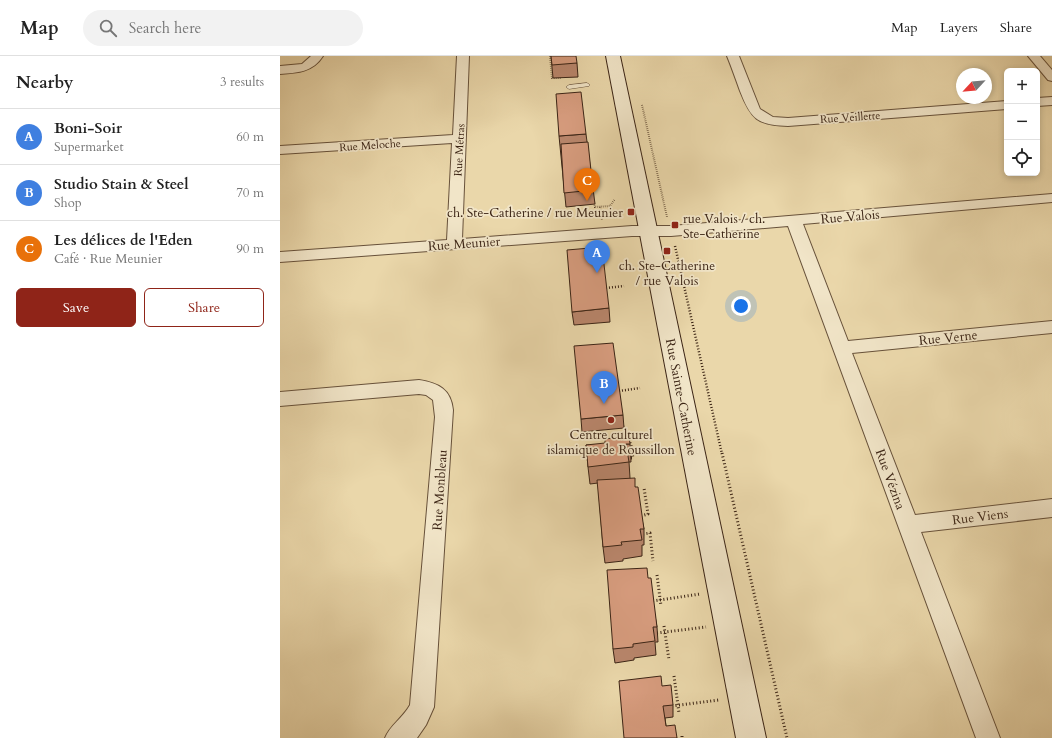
<!DOCTYPE html>
<meta charset="utf-8">
<style>
:root{--surface:#fff;--page:#f2f2f2;--text:#222;--muted:#767676;--line:#e0e0e0;--accent:#8f2418}
body{margin:0;font-family:Cardo,serif;background:var(--page);color:var(--text)}
.controls{position:absolute;right:12px;top:12px;display:grid;overflow:hidden;border-radius:6px;box-shadow:0 2px 6px #0003}
.controls button{width:36px;height:36px;display:grid;place-items:center;padding:0;border:0;border-bottom:1px solid var(--line);background:var(--surface);color:var(--text);font:20px sans-serif}
.compass{position:absolute;left:676px;top:12px;width:36px;height:36px;border-radius:50%;background:var(--surface);box-shadow:0 2px 6px #0003;rotate:244deg}
.you{position:absolute;left:461px;top:250px;width:14px;height:14px;margin:-10px;border:3px solid #fff;border-radius:50%;background:#1a73e8;box-shadow:0 0 0 6px #1a73e833}
.badge{display:grid;place-items:center;width:26px;height:26px;border-radius:50%;background:var(--accent);color:#fff;font-size:13px;font-weight:700}
.pin{position:absolute;translate:-50% -33px;filter:drop-shadow(0 1px 2px #0008)}
.pin::after{content:'';position:absolute;top:21px;width:14px;height:12px;background:inherit;clip-path:polygon(0 0,100% 0,50% 100%)}
.list{margin:0;padding:0;list-style:none}
h2{display:flex;justify-content:space-between;align-items:center;height:52px;margin:0;padding:0 16px;font-size:17px}
h2 small{font-size:13px;font-weight:400;color:var(--muted)}
.list li{display:grid;grid-template-columns:26px 1fr auto;gap:12px;align-items:center;box-sizing:border-box;height:56px;padding:0 16px;border-top:1px solid var(--line)}
.list b{display:block;font-size:15px;white-space:nowrap}
.list p{margin:0;font-size:13px;white-space:nowrap;color:var(--muted)}
.list em{font-size:13px;font-style:normal;color:var(--muted)}
.actions{display:flex;gap:8px;padding:12px 16px}
.actions a{flex:1;padding:9px 0;border:1px solid var(--accent);border-radius:6px;text-align:center;font-size:14px;color:var(--accent)}
.actions .main{background:var(--accent);color:#fff}
.icon{flex:none;width:22px;height:22px;fill:none;stroke:currentColor;stroke-width:2;stroke-linecap:round;stroke-linejoin:round}
.map{position:relative;flex:none;width:772px;height:682px;overflow:hidden}
header{display:flex;align-items:center;gap:24px;box-sizing:border-box;height:56px;padding:0 20px;background:var(--surface);border-bottom:1px solid var(--line)}
header strong{font-size:19px}
nav{display:flex;gap:22px;margin-inline-start:auto;font-size:14px}
.search{width:280px;height:36px;background:var(--page);display:flex;align-items:center;gap:10px;box-sizing:border-box;padding:0 14px;border-radius:22px;color:var(--muted);font-size:15px}
main{display:flex}
aside{flex:1;background:var(--surface)}
.map>svg:first-child{display:block}
</style>
<header>
<strong>Map</strong>
<div class="search"><svg class="icon" aria-label="search" viewBox="0 0 24 24"><circle cx="10" cy="10" r="6"/><path d="M15 15l6 6"/></svg>Search here</div>
<nav><a>Map</a><a>Layers</a><a>Share</a></nav>
</header>
<main>
<aside>
<h2>Nearby<small>3 results</small></h2>
<ul class="list">
<li><span class="badge" style="background:#3f7fe0">A</span><div><b>Boni-Soir</b><p>Supermarket</p></div><em>60 m</em></li>
<li><span class="badge" style="background:#3f7fe0">B</span><div><b>Studio Stain &amp; Steel</b><p>Shop</p></div><em>70 m</em></li>
<li><span class="badge" style="background:#e8710a">C</span><div><b>Les délices de l'Eden</b><p>Café · Rue Meunier</p></div><em>90 m</em></li>
</ul>
<div class="actions"><a class="main">Save</a><a>Share</a></div>
</aside>
<div class="map">
<svg width="772" height="682" viewBox="0 0 772 682">
<rect width="100%" height="100%" fill="#ead7aa"/>
<filter id="stains"><feTurbulence type="fractalNoise" baseFrequency=".005" numOctaves="4"/><feColorMatrix values="0 0 0 0 .2 0 0 0 0 .09 0 0 0 0 .02 0 0 0 .5 -.17"/></filter>
<radialGradient id="worn" r=".72"><stop offset=".6" stop-color="#630" stop-opacity="0"/><stop offset="1" stop-color="#630" stop-opacity=".3"/></radialGradient>
<g fill="none" stroke-linecap="round" stroke-linejoin="round">
<g stroke="#67513a" stroke-width="1">
<polygon id="lane" points="307,27 310,29 309,30 289,33 286,31 289,29"/>
</g>
<g stroke="#67513a" stroke-width="2">
<g id="street">
<path d="M31,0H43C33,16 17,17 0,18V10L22,8Z"/>
<polygon points="177,0 189,0 182,183 352,170 391,170 772,138 772,146 523,168 568,285 772,265 772,277 572,297 635,459 772,443 772,461 641,476 720,682 696,682 508,170 391,180 352,180 0,206 0,196 167,184 172,87 0,98 0,90 173,79"/>
<path d="M447,0H459L480,53L493,61L508,62L727,45V53L508,70C477,69 471,63 460,35C456,24 452,12 447,0Z"/>
<polygon points="748,0 760,0 772,14 772,25 768,24"/>
<polygon points="772,41 772,49 757,50 757,42"/>
<path d="M139,324C158,327 171,333 173,354L154,651L146,669L137,682H105C110,669 123,662 130,649L155,361L153,344L146,339L139,338L0,350V336Z"/>
</g>
</g>
<g stroke="#3b2415" stroke-width="2">
<polygon id="secondary" points="326,0 340,0 486,682 456,682"/>
</g>
<g stroke="#3b2415" stroke-width="2" stroke-dasharray="0.5 1.5" stroke-linecap="butt">
<polyline points="270,0 272,22 281,22"/>
<polyline points="362,49 387,161"/>
<polyline points="314,145 315,151 330,150 335,143"/>
<polyline points="320,151 322,164"/>
</g>
<g stroke="#3b2415" stroke-width="2.5" stroke-dasharray="1 2" stroke-linecap="butt">
<polyline points="395,190 442,398"/>
<polyline points="326,232 344,230"/>
<polyline points="339,335 360,332"/>
<path d="M343,370C347,382 351,384 353,398"/>
</g>
<g stroke="#3b2415" stroke-width="3" stroke-dasharray="1 2.5" stroke-linecap="butt">
<polyline points="442,397 507,682"/>
<polyline points="351,402 353,402 352,397"/>
<polyline points="361,460 368,458 364,432"/>
<polyline points="363,478 370,477 373,505"/>
<polyline points="377,519 381,550"/>
<polyline points="373,545 420,538"/>
<polyline points="384,570 389,604"/>
<polyline points="377,577 426,571"/>
<polyline points="394,620 399,657"/>
<polyline points="392,650 439,644"/>
<polyline points="402,680 402,682"/>
</g>
<use href="#lane" fill="#f1e5c8" fill-rule="evenodd"/>
<use href="#street" fill="#f1e5c8" fill-rule="evenodd"/>
<use href="#secondary" fill="#f1e5c8" fill-rule="evenodd"/>
</g>
<g fill="#b9866c" stroke="#3b2415">
<polygon points="271,0 297,7 298,21 273,22"/>
<polygon points="306,78 315,148 286,151 279,80"/>
<polygon points="329,252 330,266 294,269 292,256"/>
<polygon points="343,359 344,372 302,376 301,363"/>
<polygon points="350,388 351,406 349,406 350,422 355,431 364,473 364,489 362,489 362,500 343,503 343,505 325,507 323,491 318,427 310,428 308,411 306,389"/>
<polygon points="368,522 377,571 378,586 375,586 376,599 354,602 354,604 335,607 333,593"/>
<polygon points="339,625 382,630 393,649 393,661 385,662 386,670 397,682"/>
</g>
<g fill="#d79c7e" stroke="#3b2415">
<polygon points="271,0 296,0 297,7 272,9"/>
<polygon points="301,36 306,78 279,80 276,38"/>
<polygon points="308,86 313,134 284,137 281,88"/>
<polygon points="322,191 329,252 292,256 287,194"/>
<polygon points="333,287 343,359 301,363 294,290"/>
<polygon points="349,380 350,388 346,388 349,406 308,411 306,389 325,387 325,383"/>
<polygon points="355,422 355,431 358,431 364,473 360,473 362,484 341,486 342,489 323,491 317,424"/>
<polygon points="367,512 368,522 371,522 377,571 373,571 375,585 353,588 353,591 333,593 327,514"/>
<polygon points="381,620 382,630 391,629 393,649 383,650 386,670 395,669 397,682 344,682 339,625"/>
</g>
<g fill="#8f2418" stroke="#f1e5c8" stroke-width="1.5">
<rect x="347" y="152" width="8" height="8" rx="2"/>
<rect x="391" y="165" width="8" height="8" rx="2"/>
<rect x="383" y="191" width="8" height="8" rx="2"/>
<circle cx="331" cy="364" r="4"/>
</g>
<g text-anchor="middle" stroke-width="3.5" stroke-linejoin="round" paint-order="stroke">
<g font-size="11" fill="#3b2415" stroke="#f1e5c8">
<text transform="translate(570 61) rotate(-4)" y="4">Rue Veillette</text>
<text transform="translate(90 89) rotate(-4)" y="4">Rue Meloche</text>
<text transform="translate(179 94) rotate(-87)" y="4">Rue Métras</text>
</g>
<g font-size="13" fill="#3b2415" stroke="#f1e5c8">
<text x="343" y="161" text-anchor="end">ch. Ste-Catherine / rue Meunier</text>
<text x="403" y="167" text-anchor="start">rue Valois / ch.<tspan x="403" dy="15">Ste-Catherine</tspan></text>
<text x="387" y="214">ch. Ste-Catherine<tspan x="387" dy="15">/ rue Valois</tspan></text>
<text x="331" y="383">Centre culturel<tspan x="331" dy="15">islamique de Roussillon</tspan></text>
</g>
<g font-size="13" fill="#3b2415" stroke="#f1e5c8">
<text transform="translate(570 160) rotate(-5)" y="5">Rue Valois</text>
<text transform="translate(184 187) rotate(-4)" y="5">Rue Meunier</text>
<text transform="translate(668 281) rotate(-6)" y="5">Rue Verne</text>
<text transform="translate(402 341) rotate(79)" y="5">Rue Sainte-Catherine</text>
<text transform="translate(611 423) rotate(70)" y="5">Rue Vézina</text>
<text transform="translate(159 434) rotate(-86)" y="5">Rue Monbleau</text>
<text transform="translate(700 460) rotate(-7)" y="5">Rue Viens</text>
</g>
</g>
<rect width="100%" height="100%" filter="url(#stains)"/>
<rect width="100%" height="100%" fill="url(#worn)"/>
</svg>
<div class="controls">
<button>+</button>
<button>−</button>
<button><svg class="icon" aria-label="locate" viewBox="0 0 24 24"><circle cx="12" cy="12" r="6"/><path d="M12 2v4M12 18v4M2 12h4M18 12h4"/></svg></button>
</div>
<svg class="compass" viewBox="-18 -18 36 36"><path d="M0-13l5 13h-10z" fill="#e53935"/><path d="M0 13l5-13h-10z" fill="#767676"/></svg>
<div class="you"></div>
<div class="pin badge" style="left:317px;top:217px;background:#3f7fe0">A</div>
<div class="pin badge" style="left:324px;top:348px;background:#3f7fe0">B</div>
<div class="pin badge" style="left:307px;top:145px;background:#e8710a">C</div>
</div>
</main>
